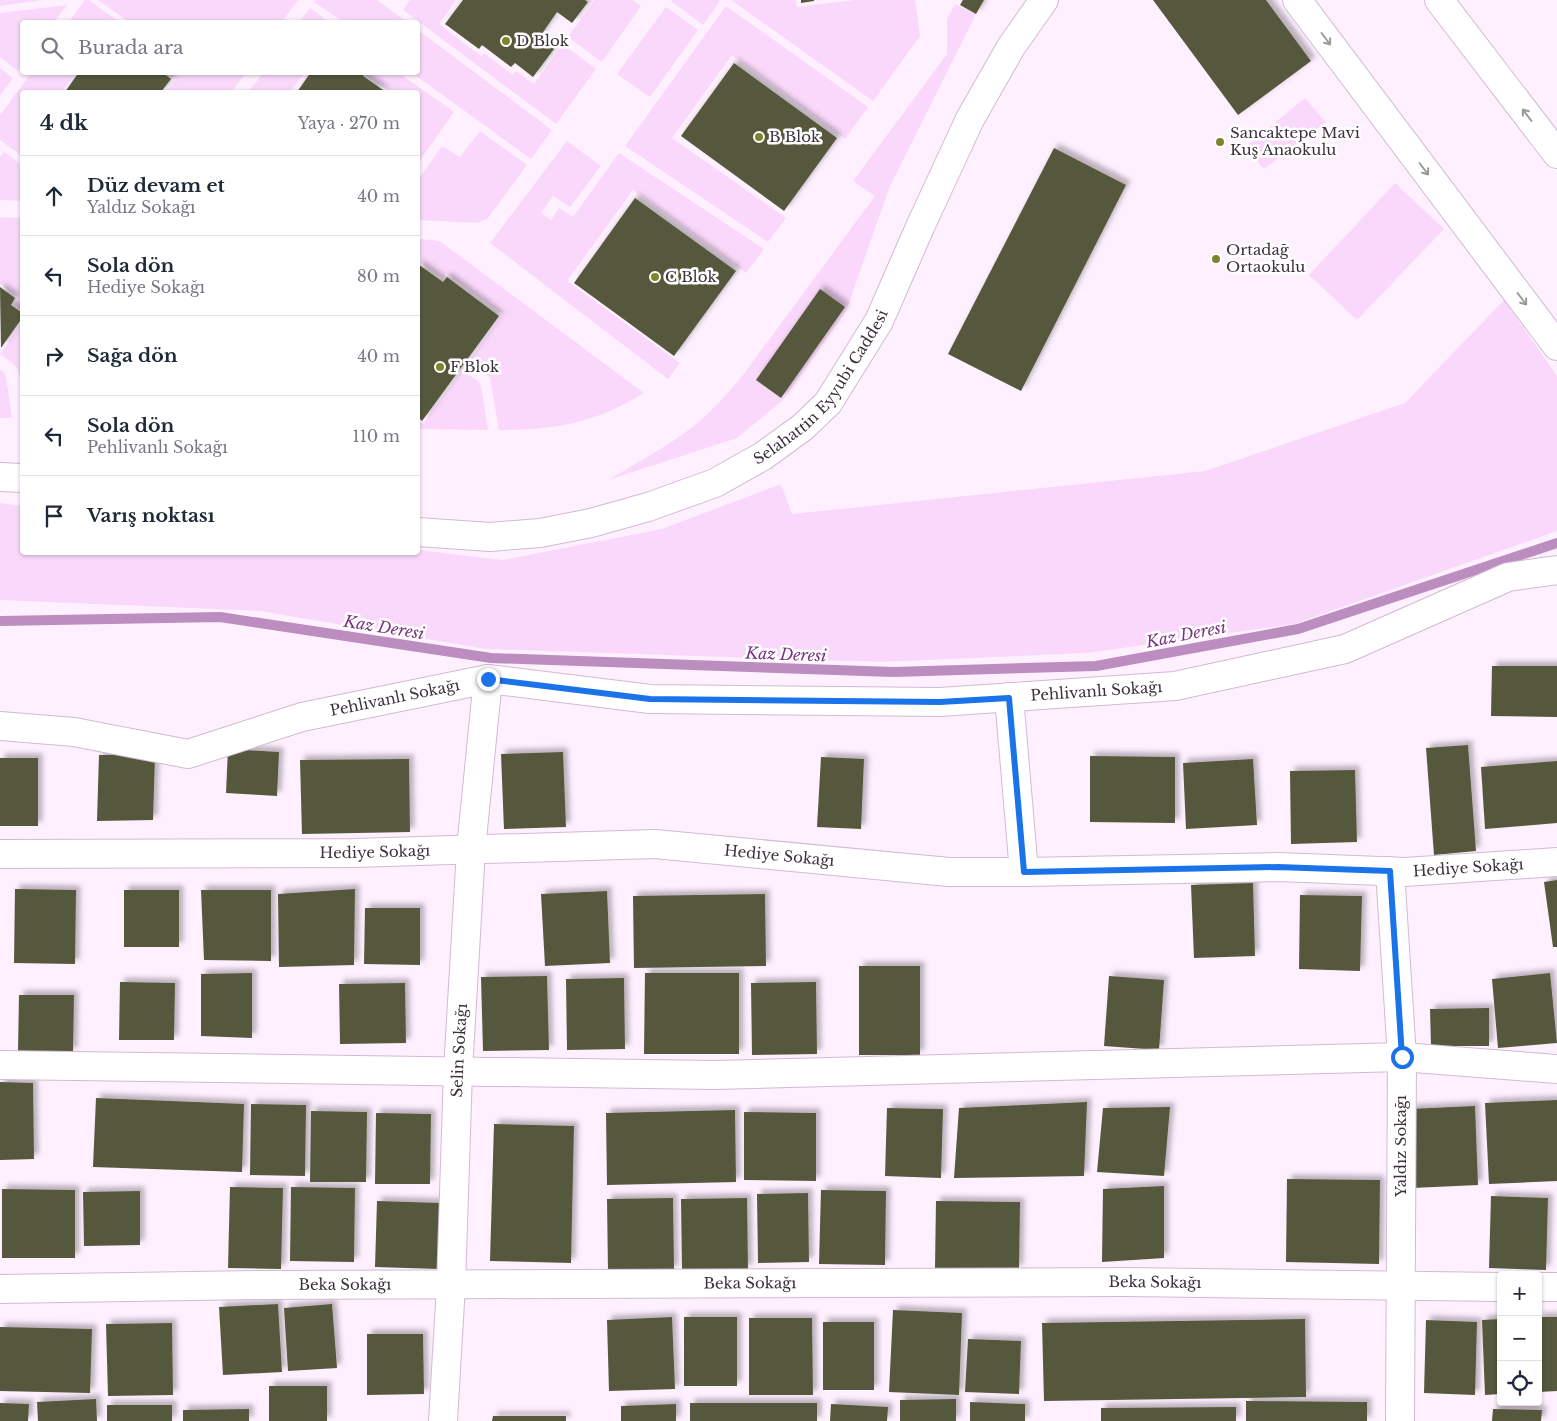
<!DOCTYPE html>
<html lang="tr">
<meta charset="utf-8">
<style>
:root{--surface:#fff;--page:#f6f6f7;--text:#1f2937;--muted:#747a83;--line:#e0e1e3}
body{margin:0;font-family:"Libre Baskerville",serif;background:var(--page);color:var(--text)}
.controls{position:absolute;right:15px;bottom:15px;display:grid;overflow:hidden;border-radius:5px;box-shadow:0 1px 4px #0004}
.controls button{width:45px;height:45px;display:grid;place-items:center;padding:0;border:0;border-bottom:1px solid var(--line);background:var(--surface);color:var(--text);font:25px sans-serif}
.stop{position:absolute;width:15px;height:15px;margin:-11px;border:4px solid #1a73e8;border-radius:50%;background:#fff}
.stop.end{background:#1a73e8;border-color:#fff;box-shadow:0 1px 5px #0008}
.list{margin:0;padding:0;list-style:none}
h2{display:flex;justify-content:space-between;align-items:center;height:65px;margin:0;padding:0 20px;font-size:21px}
h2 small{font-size:16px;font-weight:400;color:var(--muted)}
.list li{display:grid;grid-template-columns:32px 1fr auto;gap:15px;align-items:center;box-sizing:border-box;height:80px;padding:0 20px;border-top:1px solid var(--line)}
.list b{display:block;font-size:19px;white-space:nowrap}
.list p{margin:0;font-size:16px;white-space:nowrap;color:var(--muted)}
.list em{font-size:16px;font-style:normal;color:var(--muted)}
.icon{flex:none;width:28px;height:28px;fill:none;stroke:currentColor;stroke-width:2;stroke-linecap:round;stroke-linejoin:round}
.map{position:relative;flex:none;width:1557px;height:1421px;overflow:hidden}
.search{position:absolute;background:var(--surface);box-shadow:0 1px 4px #0004;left:20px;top:20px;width:400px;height:55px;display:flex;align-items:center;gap:12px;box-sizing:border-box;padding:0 18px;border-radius:5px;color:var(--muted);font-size:19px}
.panel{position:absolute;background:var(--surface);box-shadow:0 1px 4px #0004;left:20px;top:90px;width:400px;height:465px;border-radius:5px}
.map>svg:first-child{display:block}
</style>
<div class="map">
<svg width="1557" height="1421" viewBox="0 0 1557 1421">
<defs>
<filter id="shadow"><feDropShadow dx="4.5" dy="-4.5" stdDeviation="2.5" flood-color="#0004"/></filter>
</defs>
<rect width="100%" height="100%" fill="#fff0ff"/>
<g fill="#fad8fb">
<polygon points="0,0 42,0 0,6"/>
<polygon points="85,0 89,0 119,22 69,22"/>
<polygon points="98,0 298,0 282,22 129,22"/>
<polygon points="316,0 377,0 407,22 343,22 314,2"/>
<polygon points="410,0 456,0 439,24 481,56 484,53 513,75 516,71 534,84 563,44 596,69 556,124 403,10"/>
<polygon points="595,0 633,0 641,6 602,62 568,37"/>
<polygon points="672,0 719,0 720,1 703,25 671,1"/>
<polygon points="731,0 796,0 797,7 855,0 915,0 920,36 873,101"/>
<path d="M955,4L976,14L890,186L846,311L783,400L737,438L608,480C633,465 659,451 683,434C706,418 725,397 743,375L875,196L853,181L947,54V19Z"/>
<polygon points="67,5 54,22 22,22 22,65 18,71 0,57 0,13"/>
<polygon points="726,6 868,107 845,139 732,55 672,138 786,218 768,242 625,146"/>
<polygon points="666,7 698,30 650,97 617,74"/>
<polygon points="310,8 329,22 299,22"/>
<polygon points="418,30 552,130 531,159 412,73 418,72"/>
<polygon points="0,68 13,78 0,96"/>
<polygon points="32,72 76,73 61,92 22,92 22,156 0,140 0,115"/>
<polygon points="167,73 246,73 231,92 167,92 176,79"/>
<polygon points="263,73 263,72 305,73 290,92 248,92"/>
<polygon points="369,73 399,73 454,112 418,163 418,92 391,92 367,76"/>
<polygon points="1305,98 1326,122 1264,169 1244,148"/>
<polygon points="480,131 527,165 488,218 478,223 418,220 418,180 442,146 460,157"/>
<polygon points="567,141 601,166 570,207 553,196 541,213 551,220 559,208 573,217 619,153 764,249 746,273 633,190 567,281 680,363 668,379 490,243"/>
<polygon points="4,152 22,165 22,201 0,200 0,157"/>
<polygon points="1395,183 1444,229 1357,320 1309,275"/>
<polygon points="0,217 22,218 22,310 15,304 19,298 0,284"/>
<path d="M418,239L434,240L441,242L644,393C595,423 556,430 499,430L490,378L469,361L503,314L446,273L443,278L418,261Z"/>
<polygon points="1504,300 1557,376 1557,531 1294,624 1087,653 881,662 486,649 260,611 0,600 0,503 22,506 22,552 418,552 418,550 503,560 662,529 781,484 792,514 1205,471 1405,403"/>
<path d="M22,323V391C19,368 19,367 0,354Z"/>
<polygon points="0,369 4,372 6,377 12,418 0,418"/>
<polygon points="462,370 478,381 481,386 488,430 418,429 418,420 423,424"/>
</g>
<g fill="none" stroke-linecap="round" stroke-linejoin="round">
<polyline stroke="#bc8dbf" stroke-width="10" points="0,621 220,617 491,658 893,672 1096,666 1298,629 1557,543"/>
</g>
<g fill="#55583c" filter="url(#shadow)">
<polygon points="463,0 585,0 588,2 572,23 557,12 539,38 554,49 533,77 515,63 511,67 482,45 479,49 445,24"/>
<polygon points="801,0 814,0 814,1 801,3"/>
<polygon points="963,0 984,0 976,14 960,5"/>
<polygon points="1153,0 1266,0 1311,61 1238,115"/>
<polygon points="734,63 837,138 784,211 681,136"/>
<polygon points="79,72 162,72 171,79 161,92 65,92"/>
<polygon points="311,72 365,72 363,76 386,92 297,92"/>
<polygon points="1054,148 1126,185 1021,391 948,354"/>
<polygon points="635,198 736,271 674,356 574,283"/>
<polygon points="418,264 443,282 447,277 499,316 422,421 418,417"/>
<polygon points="0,287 15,298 11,305 22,313 22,318 1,348"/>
<polygon points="820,289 845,307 781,398 756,380"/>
<polygon points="1492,666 1557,666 1557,717 1491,716"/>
<polygon points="1468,745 1476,851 1434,855 1426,748"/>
<polygon points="228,749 279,752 277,796 226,793"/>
<polygon points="563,752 566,827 504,829 501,754"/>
<polygon points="99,755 155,755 153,820 97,821"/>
<polygon points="1090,756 1175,757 1175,823 1090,822"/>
<polygon points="821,757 864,759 861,829 817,827"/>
<rect x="0" y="758" width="38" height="68"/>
<polygon points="409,759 410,832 302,834 300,760"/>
<polygon points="1253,759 1257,825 1186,829 1183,763"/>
<polygon points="1557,761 1557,823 1485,829 1481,767"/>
<polygon points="1355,770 1357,842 1291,844 1290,771"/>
<polygon points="1557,880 1557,947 1553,947 1544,882"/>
<polygon points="1253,883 1255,956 1194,958 1191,885"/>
<polygon points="15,889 76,890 75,964 14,963"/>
<polygon points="355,889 354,965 279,967 278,894"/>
<rect x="124" y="890" width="55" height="57"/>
<polygon points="201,890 271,890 271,961 204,960"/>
<polygon points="607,891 610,963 545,966 541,894"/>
<polygon points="765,894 766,966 634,968 633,896"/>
<polygon points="1300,895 1362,896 1360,971 1299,969"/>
<polygon points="365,908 420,908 420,965 364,964"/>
<rect x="859" y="966" width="61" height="89"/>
<polygon points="252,973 252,1038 201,1036 201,974"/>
<polygon points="645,973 739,973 739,1054 644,1054"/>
<polygon points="1550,973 1557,1043 1498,1048 1492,979"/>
<polygon points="547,976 549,1050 483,1051 481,977"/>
<polygon points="1109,976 1164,980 1159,1050 1104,1046"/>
<polygon points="624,978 625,1049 567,1050 566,979"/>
<polygon points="120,982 175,983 174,1040 119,1040"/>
<polygon points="816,982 817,1054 752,1055 751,983"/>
<polygon points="405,983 406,1043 340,1044 339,984"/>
<polygon points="19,995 74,995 73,1052 18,1052"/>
<polygon points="1489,1008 1489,1046 1431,1046 1430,1009"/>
<polygon points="0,1082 33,1083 34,1159 0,1160"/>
<polygon points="96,1098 244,1104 242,1172 93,1167"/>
<polygon points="1557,1100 1557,1181 1489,1184 1485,1103"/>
<polygon points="1087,1102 1084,1176 954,1178 959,1108"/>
<polygon points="251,1104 306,1105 305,1176 250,1175"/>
<polygon points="1475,1106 1478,1185 1412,1188 1409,1109"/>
<polygon points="1170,1107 1164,1176 1097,1172 1103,1108"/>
<polygon points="887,1108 943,1109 941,1178 885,1176"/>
<polygon points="735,1110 736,1182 607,1185 606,1113"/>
<polygon points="311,1111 367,1112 366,1182 310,1182"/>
<polygon points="744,1112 816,1113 816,1181 744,1180"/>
<polygon points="376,1113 431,1114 430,1184 375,1184"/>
<polygon points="494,1124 574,1126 571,1263 490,1261"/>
<polygon points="1287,1179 1380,1180 1379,1264 1286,1262"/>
<polygon points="1164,1186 1164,1258 1102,1262 1103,1189"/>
<polygon points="230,1187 283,1188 281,1269 228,1268"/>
<polygon points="291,1187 355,1188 354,1262 290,1261"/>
<polygon points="2,1189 75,1190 75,1258 2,1258"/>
<polygon points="821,1190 886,1191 885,1265 819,1264"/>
<polygon points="140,1191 140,1245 84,1246 83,1192"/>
<polygon points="808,1193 809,1262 758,1263 757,1194"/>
<polygon points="1491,1196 1548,1198 1546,1270 1489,1268"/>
<polygon points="673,1198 674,1270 608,1271 607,1199"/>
<polygon points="747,1198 748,1269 682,1270 681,1199"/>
<polygon points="377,1201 441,1203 439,1269 375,1267"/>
<polygon points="936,1201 1020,1202 1019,1269 935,1268"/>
<polygon points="278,1304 282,1372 223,1375 219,1307"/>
<polygon points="332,1304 337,1368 288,1371 284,1308"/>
<polygon points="893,1310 962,1313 959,1395 889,1392"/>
<polygon points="672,1317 675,1389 609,1391 607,1320"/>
<rect x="684" y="1317" width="53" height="69"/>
<polygon points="1538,1317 1557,1317 1557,1391 1538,1392"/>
<polygon points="749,1318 812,1318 813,1395 749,1395"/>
<polygon points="1305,1319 1306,1397 1044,1401 1042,1323"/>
<polygon points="1501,1319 1501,1394 1485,1395 1482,1320"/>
<polygon points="1426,1320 1477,1322 1475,1395 1424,1393"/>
<rect x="823" y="1322" width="51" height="68"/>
<polygon points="172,1323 173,1395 108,1396 106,1324"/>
<polygon points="0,1327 92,1329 90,1393 0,1391"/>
<polygon points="367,1334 423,1334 424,1394 367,1395"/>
<polygon points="968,1339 1021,1341 1019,1394 965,1392"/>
<rect x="269" y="1386" width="58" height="35"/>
<polygon points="96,1399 97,1421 38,1421 37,1402"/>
<polygon points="956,1399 956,1421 900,1421 900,1400"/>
<polygon points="1246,1401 1367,1402 1367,1421 1246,1421"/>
<polygon points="970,1402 1025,1404 1025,1421 970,1421"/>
<polygon points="0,1403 29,1404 28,1421 0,1421"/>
<rect x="690" y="1403" width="127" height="18"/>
<polygon points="676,1404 676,1421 621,1421 621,1406"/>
<polygon points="831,1404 888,1407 887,1421 830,1421"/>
<rect x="107" y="1405" width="65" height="16"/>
<polygon points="1236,1407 1236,1421 1101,1421 1101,1408"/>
<polygon points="249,1409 249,1421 183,1421 183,1410"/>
<polygon points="1493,1409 1542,1410 1541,1421 1492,1421"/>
<polygon points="493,1416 566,1416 566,1421 492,1421"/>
</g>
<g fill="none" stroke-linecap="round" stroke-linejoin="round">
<g stroke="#d1bad2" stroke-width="30">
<g id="minor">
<polyline points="1009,697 1024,872"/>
<path id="s1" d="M0,726L74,732L188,754L302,717L488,679L650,699L940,702L1175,686L1345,649L1508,577L1557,570"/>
<path id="s2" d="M0,854L354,853L655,844L949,872H1024L1279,867L1405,872L1557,862"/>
<polyline points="1390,871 1402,1057 1400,1421"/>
<polyline points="0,1065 715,1075 1402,1057 1557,1069"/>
<polyline points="1538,1287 1557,1287"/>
<path id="s3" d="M0,1289L256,1285L1127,1282L1501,1287"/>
<path id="s4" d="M443,1421L451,1285L458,1071L471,849L488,679"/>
</g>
</g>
<g stroke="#d1bad2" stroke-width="30">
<g id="major">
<polyline points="1297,0 1557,346"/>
<polyline points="1439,0 1557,154"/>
<polyline points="0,477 22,478"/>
<path id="s5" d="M418,532L490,537L540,533L591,523L648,507L715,483L763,456L803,427L828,403L879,321L920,227L970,119L1011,47L1044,0"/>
</g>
</g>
<use href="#minor" stroke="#fff" stroke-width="28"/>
<use href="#major" stroke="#fff" stroke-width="28"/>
</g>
<defs><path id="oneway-shaft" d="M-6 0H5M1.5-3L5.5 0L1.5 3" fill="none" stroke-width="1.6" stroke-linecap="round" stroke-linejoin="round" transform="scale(1.25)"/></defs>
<g stroke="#9d989d">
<use href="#oneway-shaft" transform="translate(1326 39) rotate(53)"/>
<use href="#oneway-shaft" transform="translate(1527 115) rotate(-127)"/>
<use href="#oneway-shaft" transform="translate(1424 169) rotate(53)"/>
<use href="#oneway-shaft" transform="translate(1522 299) rotate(53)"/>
</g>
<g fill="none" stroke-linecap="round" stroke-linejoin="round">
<polyline stroke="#1a73e8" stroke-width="6" points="488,679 650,699 940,702 1009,698 1024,872 1278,867 1390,871 1402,1057"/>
</g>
<g fill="#7e832d" stroke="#fff" stroke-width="2">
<circle cx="506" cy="41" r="5"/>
<circle cx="759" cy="137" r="5"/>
<circle cx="1220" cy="142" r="5"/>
<circle cx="1216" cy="259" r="5"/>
<circle cx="655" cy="277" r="5"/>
<circle cx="440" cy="367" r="5"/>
</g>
<g text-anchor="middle" stroke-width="5" stroke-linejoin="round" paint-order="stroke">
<g font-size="15" fill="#3b323b" stroke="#fff" text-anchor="start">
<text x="516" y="46">D Blok</text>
<text x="1230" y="138">Sancaktepe Mavi<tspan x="1230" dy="17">Kuş Anaokulu</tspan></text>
<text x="769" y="142">B Blok</text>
<text x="1226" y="255">Ortadağ<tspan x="1226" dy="17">Ortaokulu</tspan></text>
<text x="665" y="282">C Blok</text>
<text x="450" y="372">F Blok</text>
</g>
<g font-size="15" fill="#3b323b" stroke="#fff">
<text dy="5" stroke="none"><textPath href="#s5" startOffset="451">Selahattin Eyyubi Caddesi</textPath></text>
<text dy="5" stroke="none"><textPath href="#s1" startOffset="1110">Pehlivanlı Sokağı</textPath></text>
<text dy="5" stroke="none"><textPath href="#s1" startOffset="405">Pehlivanlı Sokağı</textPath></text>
<text dy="5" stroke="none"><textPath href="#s2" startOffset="375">Hediye Sokağı</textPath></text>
<text dy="5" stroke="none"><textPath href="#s2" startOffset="780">Hediye Sokağı</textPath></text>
<text dy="5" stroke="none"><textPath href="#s2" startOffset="1470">Hediye Sokağı</textPath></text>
<text dy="5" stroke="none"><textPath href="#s4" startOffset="371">Selin Sokağı</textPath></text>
<text transform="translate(1401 1146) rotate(-90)" y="5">Yaldız Sokağı</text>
<text dy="5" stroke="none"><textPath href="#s3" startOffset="1155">Beka Sokağı</textPath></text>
<text dy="5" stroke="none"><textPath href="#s3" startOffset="750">Beka Sokağı</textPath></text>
<text dy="5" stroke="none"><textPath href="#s3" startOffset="345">Beka Sokağı</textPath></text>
</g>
<g font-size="16" font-style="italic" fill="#7a317f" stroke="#fff">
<text transform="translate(384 627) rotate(9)" y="6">Kaz Deresi</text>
<text transform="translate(1186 634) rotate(-11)" y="6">Kaz Deresi</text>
<text transform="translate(786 654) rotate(2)" y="6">Kaz Deresi</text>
</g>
</g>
</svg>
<div class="controls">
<button>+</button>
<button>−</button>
<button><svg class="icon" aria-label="locate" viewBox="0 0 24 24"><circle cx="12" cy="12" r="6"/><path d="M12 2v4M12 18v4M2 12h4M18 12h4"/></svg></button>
</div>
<div class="stop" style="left:1402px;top:1057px"></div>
<div class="stop end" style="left:488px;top:679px"></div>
<div class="search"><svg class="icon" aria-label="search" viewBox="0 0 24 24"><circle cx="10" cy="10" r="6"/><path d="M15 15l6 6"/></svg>Burada ara</div>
<section class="panel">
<h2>4 dk<small>Yaya · 270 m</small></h2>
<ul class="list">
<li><svg class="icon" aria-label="ahead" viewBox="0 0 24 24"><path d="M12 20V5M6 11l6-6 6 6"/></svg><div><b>Düz devam et</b><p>Yaldız Sokağı</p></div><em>40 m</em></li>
<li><svg class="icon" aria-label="left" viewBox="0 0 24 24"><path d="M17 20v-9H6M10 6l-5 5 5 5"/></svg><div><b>Sola dön</b><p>Hediye Sokağı</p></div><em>80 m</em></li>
<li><svg class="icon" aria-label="right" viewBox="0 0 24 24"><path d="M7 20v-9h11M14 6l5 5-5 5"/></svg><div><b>Sağa dön</b></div><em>40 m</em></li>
<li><svg class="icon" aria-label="left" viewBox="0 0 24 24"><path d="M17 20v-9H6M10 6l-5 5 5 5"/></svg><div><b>Sola dön</b><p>Pehlivanlı Sokağı</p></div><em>110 m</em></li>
<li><svg class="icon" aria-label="arrive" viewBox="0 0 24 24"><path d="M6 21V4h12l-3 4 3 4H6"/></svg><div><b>Varış noktası</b></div></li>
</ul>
</section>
</div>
